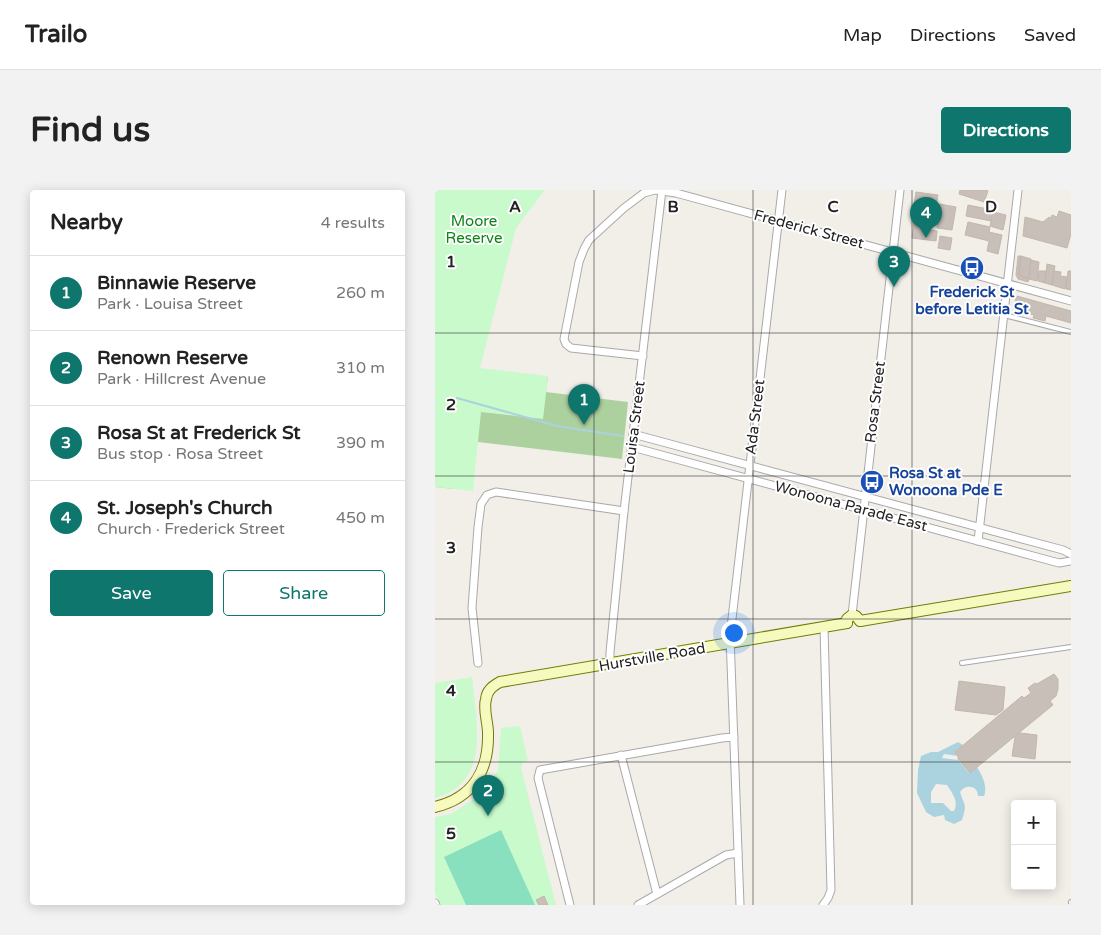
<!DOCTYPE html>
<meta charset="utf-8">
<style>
:root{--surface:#fff;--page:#f2f2f2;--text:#222;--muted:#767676;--line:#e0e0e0;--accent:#0f766e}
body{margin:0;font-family:"Varela Round",sans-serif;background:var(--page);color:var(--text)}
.controls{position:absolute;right:15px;bottom:15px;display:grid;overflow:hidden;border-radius:5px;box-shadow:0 2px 12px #0003}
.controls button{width:45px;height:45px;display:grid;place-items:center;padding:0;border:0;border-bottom:1px solid var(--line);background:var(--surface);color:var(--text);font:25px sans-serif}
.you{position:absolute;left:298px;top:442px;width:18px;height:18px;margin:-12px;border:4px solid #fff;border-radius:50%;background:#1a73e8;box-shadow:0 0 0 8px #1a73e833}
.badge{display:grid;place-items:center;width:32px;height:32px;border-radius:50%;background:var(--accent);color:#fff;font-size:16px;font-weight:700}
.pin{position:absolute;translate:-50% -41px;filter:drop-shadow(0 1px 2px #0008)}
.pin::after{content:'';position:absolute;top:26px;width:18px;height:15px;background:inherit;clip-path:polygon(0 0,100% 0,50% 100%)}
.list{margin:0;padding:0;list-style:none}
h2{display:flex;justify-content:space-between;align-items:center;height:65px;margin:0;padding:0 20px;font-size:21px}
h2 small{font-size:16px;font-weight:400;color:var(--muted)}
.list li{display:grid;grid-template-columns:32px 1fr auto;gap:15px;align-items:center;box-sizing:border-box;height:75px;padding:0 20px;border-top:1px solid var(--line)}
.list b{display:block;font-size:19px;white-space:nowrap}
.list p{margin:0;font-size:16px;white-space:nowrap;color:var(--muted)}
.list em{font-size:16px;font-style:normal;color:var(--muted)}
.actions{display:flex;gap:10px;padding:15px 20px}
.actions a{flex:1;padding:11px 0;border:1px solid var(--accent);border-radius:5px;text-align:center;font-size:18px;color:var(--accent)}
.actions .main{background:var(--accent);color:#fff}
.map{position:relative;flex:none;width:636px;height:715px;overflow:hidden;border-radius:5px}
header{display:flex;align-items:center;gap:30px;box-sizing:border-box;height:70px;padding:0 25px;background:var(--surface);border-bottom:1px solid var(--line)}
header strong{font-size:24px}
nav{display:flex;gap:28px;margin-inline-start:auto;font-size:18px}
.intro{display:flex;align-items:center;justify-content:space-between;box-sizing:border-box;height:120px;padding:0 30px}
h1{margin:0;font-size:35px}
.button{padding:12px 22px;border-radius:5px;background:var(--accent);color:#fff;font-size:18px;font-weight:700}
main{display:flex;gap:30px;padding:0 30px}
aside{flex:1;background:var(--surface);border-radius:5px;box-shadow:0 2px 12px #0003}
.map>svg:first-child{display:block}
</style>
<header>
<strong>Trailo</strong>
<nav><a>Map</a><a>Directions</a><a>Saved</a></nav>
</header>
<div class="intro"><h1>Find us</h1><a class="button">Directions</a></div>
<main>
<aside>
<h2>Nearby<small>4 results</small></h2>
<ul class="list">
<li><span class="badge">1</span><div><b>Binnawie Reserve</b><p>Park · Louisa Street</p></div><em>260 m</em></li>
<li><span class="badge">2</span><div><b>Renown Reserve</b><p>Park · Hillcrest Avenue</p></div><em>310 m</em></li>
<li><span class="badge">3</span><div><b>Rosa St at Frederick St</b><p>Bus stop · Rosa Street</p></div><em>390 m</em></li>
<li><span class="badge">4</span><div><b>St. Joseph's Church</b><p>Church · Frederick Street</p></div><em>450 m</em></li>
</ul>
<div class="actions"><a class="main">Save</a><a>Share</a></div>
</aside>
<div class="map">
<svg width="636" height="715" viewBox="0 0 636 715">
<rect width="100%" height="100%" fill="#f2efe9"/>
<polygon fill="#add19e" points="113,186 111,202 193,212 187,269 43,252 28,286 19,299 0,297 0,228"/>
<g fill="#c8facc">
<polygon points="0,0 110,0 81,38 45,178 113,186 108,229 46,222 38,301 0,297"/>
<path d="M37,487C41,532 57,592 0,608V493Z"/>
<polygon points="85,536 93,571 88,572 86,578 121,715 6,715 0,703 0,627 16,624 44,606 63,580 66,538"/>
</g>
<polygon fill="#88e0be" points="66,640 100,715 31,715 9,667"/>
<path fill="#aad3df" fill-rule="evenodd" d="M523,552L528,555L520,562L523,566L509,564L507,568L523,570L534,583L542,577C547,585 553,597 549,606H543C543,595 530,594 525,602C530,617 532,614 527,630L519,634L510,630L509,625L499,627L491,622L482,603L483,580L486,566L496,562H503ZM501,594L512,595C517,603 524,611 519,621H516L508,613H496V602Z"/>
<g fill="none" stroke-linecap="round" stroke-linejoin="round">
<polyline stroke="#aad3df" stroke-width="2" points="22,208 122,236 188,246"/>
</g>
<g fill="#c7bfb8" stroke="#c4b6ab">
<polygon points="525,0 550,0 553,1 549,12 524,4"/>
<polygon points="481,2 503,5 498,35 491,33 491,30 494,30 495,17 479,15"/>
<polygon points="505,14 521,17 517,40 502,38"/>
<polygon points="533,15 558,20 556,31 531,26"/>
<polygon points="624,21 636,25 636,44 632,58 588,46 590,27 608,32 614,27 616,28 617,25 622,27"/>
<polygon points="558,22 571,25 568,40 555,36"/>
<polygon points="480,24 492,25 490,39 502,41 501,51 477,48"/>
<polygon points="533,32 555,37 554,42 567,45 563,64 552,61 554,51 530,45"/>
<polygon points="505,46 517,48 515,60 503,58"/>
<polygon points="583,66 586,66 584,85 594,89 593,92 583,89 581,85"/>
<polygon points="586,66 596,69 594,89 584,85"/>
<polygon points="596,70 604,72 602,91 594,89"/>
<polygon points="612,74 620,76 617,95 610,93"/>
<polygon points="604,81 611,81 610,93 603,91"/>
<polygon points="619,81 626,82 625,86 632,87 630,99 617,95"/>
<polygon points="633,81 636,81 636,100 631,99"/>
<polygon points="582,106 636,121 636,133 611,126 610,131 598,128 599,125 579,119 581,108"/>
<polygon points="619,484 623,489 623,499 621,506 615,511 618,515 535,583 523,569 523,566 520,562 587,506 589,508 596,503 593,498 600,493 602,494"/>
<polygon points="524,491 570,497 568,520 561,525 520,520"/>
<polygon points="585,543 602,545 600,569 577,566 580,547"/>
<polygon points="109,706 113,715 104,715 101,710"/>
</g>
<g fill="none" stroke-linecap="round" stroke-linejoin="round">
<g stroke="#a9a9a9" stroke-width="6">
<g id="lane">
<polyline points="569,125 636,142"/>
<polyline points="527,473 636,457"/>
<polyline points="636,715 636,712"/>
</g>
</g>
<g stroke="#a9a9a9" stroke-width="9">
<g id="street">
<polyline points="208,166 136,158 131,154 129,149 144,72 149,59 154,50 189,18 209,3 220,0 241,3 636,111"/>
<polyline points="198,244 628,360 636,364"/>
<polyline points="197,257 624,373 636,371"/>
<polyline points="543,351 583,0"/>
<polyline points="417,425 465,0"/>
<polyline points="43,473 37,418 43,337 46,314 52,305 61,302 189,321"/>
<polyline points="175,474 175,462 189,321 227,0"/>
<polyline points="186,565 222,704"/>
<polyline points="0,713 1,715"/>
<polyline points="135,715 103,588 105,580 287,548 299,547"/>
<polyline points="203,715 291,665 303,663"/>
<polyline points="305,715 295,446 347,0"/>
<polyline points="388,715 393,708 396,700 389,438"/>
</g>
</g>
<g stroke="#707d05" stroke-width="12">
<g id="secondary">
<polyline points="425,431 636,396"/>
<polyline points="412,433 412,429 417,425 421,426 425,431"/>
<path d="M0,617C38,608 54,580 53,543C53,532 48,520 51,509C52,500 58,496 65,492L412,433"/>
</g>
</g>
<use href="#lane" stroke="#fff" stroke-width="4"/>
<use href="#street" stroke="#fff" stroke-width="7"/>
<use href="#secondary" stroke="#f7fabf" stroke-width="10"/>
</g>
<path fill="none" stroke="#222" stroke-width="1" stroke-opacity="0.55" d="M159,0V715M318,0V715M477,0V715M0,143H636M0,286H636M0,429H636M0,572H636"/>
<defs>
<g id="bus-disc" transform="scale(1.25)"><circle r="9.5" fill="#1a4fb4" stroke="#fff"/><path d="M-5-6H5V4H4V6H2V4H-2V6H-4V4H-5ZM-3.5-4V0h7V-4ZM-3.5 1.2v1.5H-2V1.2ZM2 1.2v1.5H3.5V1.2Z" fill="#fff"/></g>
</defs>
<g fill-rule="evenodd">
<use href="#bus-disc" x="537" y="78"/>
<use href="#bus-disc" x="437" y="292"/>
</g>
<g text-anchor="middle" stroke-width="4" stroke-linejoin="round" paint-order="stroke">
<g font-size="15" fill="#0c8416" stroke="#fff">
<text x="39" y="36">Moore<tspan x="39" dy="17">Reserve</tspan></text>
</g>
<g font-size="15" fill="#222" stroke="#fff">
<text transform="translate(374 39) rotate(15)" y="5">Frederick Street</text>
<text transform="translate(440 212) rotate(-83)" y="5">Rosa Street</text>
<text transform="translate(320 227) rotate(-83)" y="5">Ada Street</text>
<text transform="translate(199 237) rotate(-83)" y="5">Louisa Street</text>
<text transform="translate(416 316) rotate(15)" y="5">Wonoona Parade East</text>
<text transform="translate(217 467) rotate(-10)" y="5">Hurstville Road</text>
</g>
<g font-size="15" font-weight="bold" fill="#164399" stroke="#fff">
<text x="537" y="107">Frederick St<tspan x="537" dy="17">before Letitia St</tspan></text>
<text x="454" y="288" text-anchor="start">Rosa St at<tspan x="454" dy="17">Wonoona Pde E</tspan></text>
</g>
</g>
<g font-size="16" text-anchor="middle" font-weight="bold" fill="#222" stroke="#fff" stroke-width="4" stroke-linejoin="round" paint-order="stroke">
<text x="80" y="22">A</text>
<text x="238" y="22">B</text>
<text x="398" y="22">C</text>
<text x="556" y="22">D</text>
<text x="16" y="77">1</text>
<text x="16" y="220">2</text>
<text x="16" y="363">3</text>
<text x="16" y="506">4</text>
<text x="16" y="649">5</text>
</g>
</svg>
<div class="controls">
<button>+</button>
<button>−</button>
</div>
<div class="you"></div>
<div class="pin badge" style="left:149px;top:235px">1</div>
<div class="pin badge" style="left:53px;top:626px">2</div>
<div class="pin badge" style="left:459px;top:97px">3</div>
<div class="pin badge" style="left:491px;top:48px">4</div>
</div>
</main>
